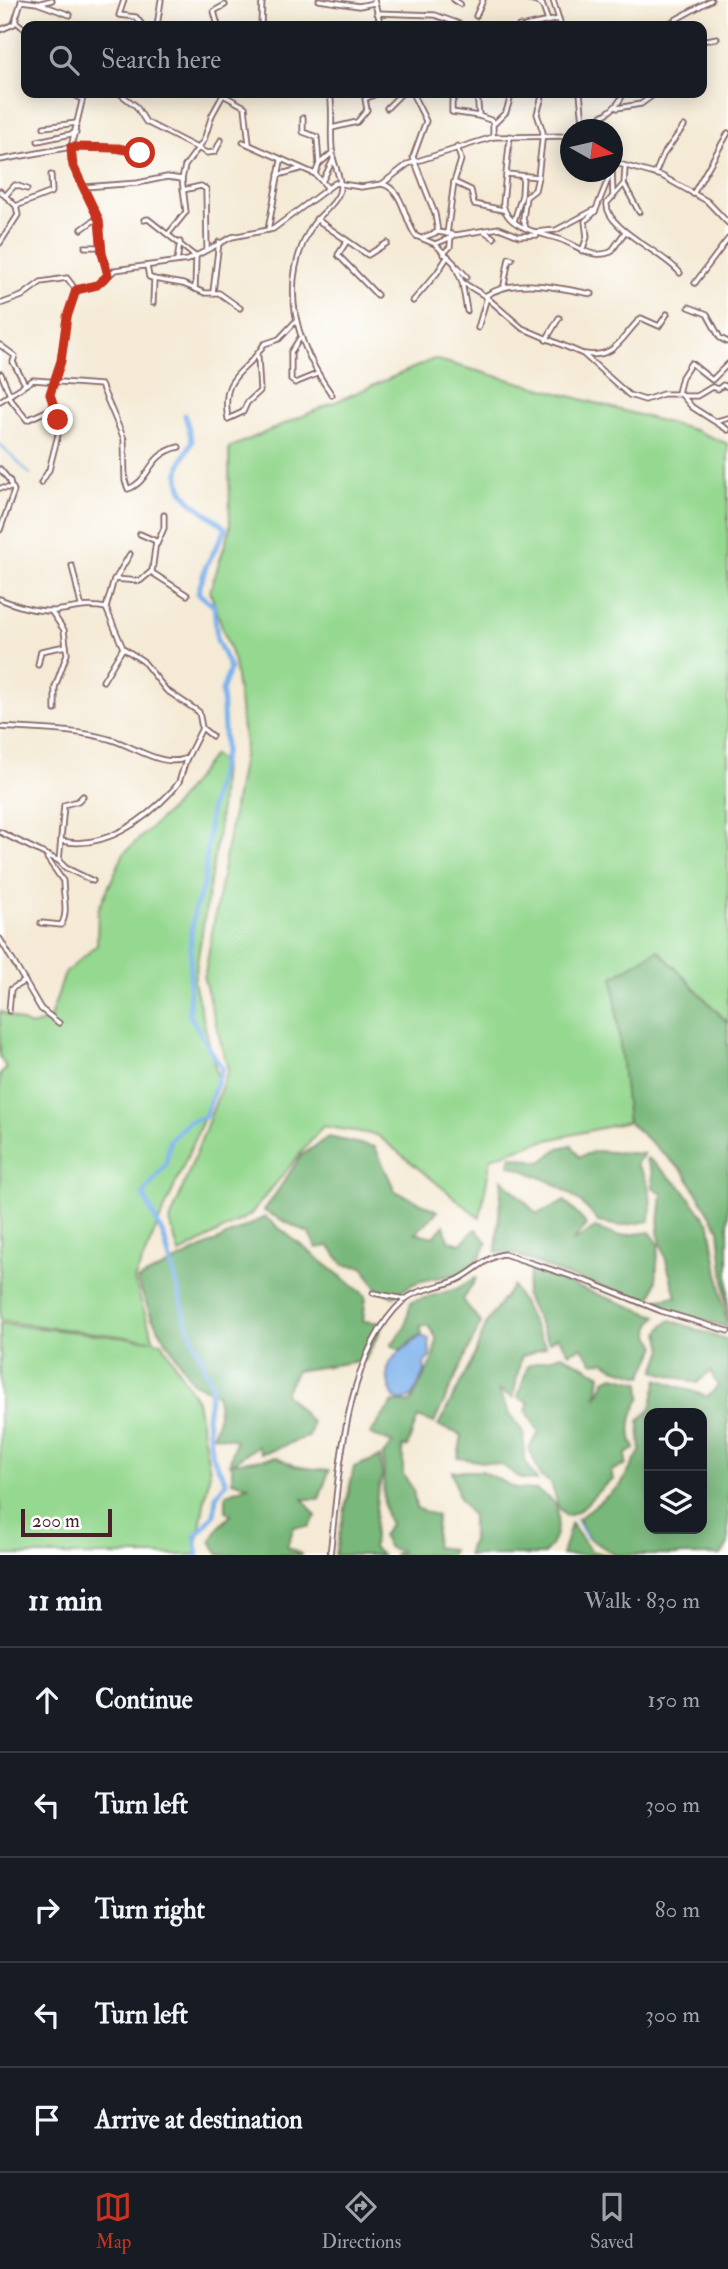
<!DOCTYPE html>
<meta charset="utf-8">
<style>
:root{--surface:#171b24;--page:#242831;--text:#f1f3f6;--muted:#9ea1a6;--line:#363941;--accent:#c8321e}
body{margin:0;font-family:"IM FELL Double Pica",serif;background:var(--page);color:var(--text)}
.controls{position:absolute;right:21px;bottom:21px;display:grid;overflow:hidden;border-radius:14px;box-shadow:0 4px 18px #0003}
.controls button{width:63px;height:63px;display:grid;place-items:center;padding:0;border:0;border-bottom:2px solid var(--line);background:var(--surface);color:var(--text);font:35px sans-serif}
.compass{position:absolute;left:560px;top:119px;width:63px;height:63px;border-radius:50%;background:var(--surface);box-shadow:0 4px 18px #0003;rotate:98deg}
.scale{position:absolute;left:21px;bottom:18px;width:91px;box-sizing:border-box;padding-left:7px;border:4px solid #4a1f2b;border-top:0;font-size:19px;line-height:24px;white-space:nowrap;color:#4a1f2b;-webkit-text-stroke:5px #fff;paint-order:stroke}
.stop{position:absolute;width:21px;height:21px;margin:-16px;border:5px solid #c8321e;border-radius:50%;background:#fff}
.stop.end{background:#c8321e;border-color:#fff;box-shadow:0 2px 7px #0008}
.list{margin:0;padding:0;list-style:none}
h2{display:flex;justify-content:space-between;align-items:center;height:91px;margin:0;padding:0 28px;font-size:30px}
h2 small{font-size:23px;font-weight:400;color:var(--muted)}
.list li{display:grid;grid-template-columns:46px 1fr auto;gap:21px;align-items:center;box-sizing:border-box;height:105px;padding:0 28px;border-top:2px solid var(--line)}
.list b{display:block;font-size:26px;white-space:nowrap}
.list em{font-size:23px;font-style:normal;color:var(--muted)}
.icon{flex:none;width:38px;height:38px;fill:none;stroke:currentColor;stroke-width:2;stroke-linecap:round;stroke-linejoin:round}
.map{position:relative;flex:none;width:728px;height:1555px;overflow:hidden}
.search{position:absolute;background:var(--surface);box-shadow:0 4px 18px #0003;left:21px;right:21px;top:21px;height:77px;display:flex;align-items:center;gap:18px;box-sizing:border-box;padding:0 24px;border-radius:14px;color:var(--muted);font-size:26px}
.sheet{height:616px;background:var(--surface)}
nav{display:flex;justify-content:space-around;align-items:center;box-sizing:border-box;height:98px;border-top:2px solid var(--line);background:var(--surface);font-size:19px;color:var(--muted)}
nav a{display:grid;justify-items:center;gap:4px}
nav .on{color:var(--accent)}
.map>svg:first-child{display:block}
</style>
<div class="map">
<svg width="728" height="1555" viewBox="0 0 728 1555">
<rect width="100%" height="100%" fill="#fff"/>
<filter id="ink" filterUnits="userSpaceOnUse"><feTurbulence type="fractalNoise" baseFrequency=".0143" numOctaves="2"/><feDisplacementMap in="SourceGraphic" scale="14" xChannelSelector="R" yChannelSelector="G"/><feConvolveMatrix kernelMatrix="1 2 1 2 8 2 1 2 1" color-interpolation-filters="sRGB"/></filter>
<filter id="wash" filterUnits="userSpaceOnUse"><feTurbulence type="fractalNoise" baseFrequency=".00686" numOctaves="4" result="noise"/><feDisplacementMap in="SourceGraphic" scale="28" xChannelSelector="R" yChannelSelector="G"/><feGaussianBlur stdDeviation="1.57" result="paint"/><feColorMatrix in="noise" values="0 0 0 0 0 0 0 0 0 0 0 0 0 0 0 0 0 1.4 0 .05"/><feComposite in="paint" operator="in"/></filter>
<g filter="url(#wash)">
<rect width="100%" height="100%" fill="#f4ead5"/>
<g fill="#95d890" stroke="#707c5e" stroke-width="2">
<polygon points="434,359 694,430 728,444 728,1023 658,950 613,977 628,1122 535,1143 491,1158 480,1218 377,1135 323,1126 250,1215 179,1254 170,1221 228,1070 204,979 245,745 234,662 210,591 230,529 229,448"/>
<polygon points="213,755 223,763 219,827 194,982 219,1083 134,1280 154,1341 162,1342 197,1401 210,1471 195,1555 0,1555 0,1324 151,1340 0,1321 0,1074 7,1069 0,1057 0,1011 30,1026 49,1021 65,973 97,945 98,910 124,853 174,806"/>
</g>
<g fill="#78b87a" stroke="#616c52" stroke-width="2" fill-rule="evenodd">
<polygon points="658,950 728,1023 728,1322 719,1229 684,1172 628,1122 613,977"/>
<path d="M328,1137L375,1147L395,1191L438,1211L416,1233L434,1237L444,1225L448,1240L460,1244L476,1229L487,1243C471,1281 457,1272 422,1281C412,1283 401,1291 393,1297L376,1287L363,1267L344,1265L329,1246L316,1248L310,1234L264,1211L301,1156Z"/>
<path d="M572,1145L579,1157L596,1151L644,1154L636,1164C651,1181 652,1199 650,1221L620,1226L598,1222C577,1191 543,1177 509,1165L511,1156L541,1162L559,1148Z"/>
<polygon points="648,1158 681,1187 710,1225 727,1327 665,1309 654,1300 676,1296 658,1232 662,1194 653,1187 652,1172 646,1160"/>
<path d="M502,1179L537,1214L565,1201L587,1225L571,1243L595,1228L618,1236L650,1232L659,1244C655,1266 660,1281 649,1302L562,1274L515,1254L496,1252Z"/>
<path d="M265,1217L366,1296L363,1321L384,1323L365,1360L296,1371L285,1393L312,1423L309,1437C290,1440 280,1451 261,1453L258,1446L232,1463L277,1457L294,1466L329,1471L319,1499H303L316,1516L309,1527H294L287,1547L302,1555H219L211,1541L219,1527L231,1515L226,1511V1494L248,1486L232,1481V1464L229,1465L236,1440L213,1435L219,1414L217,1394L193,1383L152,1318L137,1280Z"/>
<polygon points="531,1270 657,1316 651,1324 650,1335 657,1346 642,1376 614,1368 604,1361 593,1363 581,1347 569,1353 558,1337 549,1342 525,1295"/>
<path d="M477,1277L463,1300L481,1323L434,1423L418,1417L407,1447L403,1446V1475L413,1489L416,1508L437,1516L435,1547L452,1549L450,1555H393L401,1551L389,1548L382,1536L390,1524C379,1507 386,1477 383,1455L393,1443L370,1434L393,1402H411L432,1361L437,1339L428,1325L420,1326L422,1333L400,1350L391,1345L405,1327L411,1302L456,1289Z"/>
<polygon points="513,1286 546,1347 521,1357 513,1398 499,1390 509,1413 524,1433 524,1459 537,1481 522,1479 502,1465 458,1458 462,1435 438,1426 472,1361 487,1322"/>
<path d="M671,1320L728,1341V1545L721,1555H616L588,1538L578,1519L621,1485L641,1450L639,1421L651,1408L658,1379L708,1397L718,1386L710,1371L697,1383L655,1371L663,1348L659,1333L664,1325ZM649,1413H702V1529H649Z"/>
<path d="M562,1355L600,1374L597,1398L605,1380L614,1376L640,1382L641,1398C631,1412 626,1432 635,1449L626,1454V1464L611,1471L613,1480C594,1489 586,1513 566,1516L559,1508L551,1483L541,1477L529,1448L539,1433L526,1410L529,1403L518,1397L528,1365Z"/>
<polygon points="380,1457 382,1477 377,1495 373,1548 382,1555 335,1555 354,1467"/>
<path d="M452,1471H482L517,1489L537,1490L556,1504C559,1522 558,1542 543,1555H467L472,1540V1516L459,1498Z"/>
<polygon points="571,1524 591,1551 609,1555 562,1555"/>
</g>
<path fill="#7db2eb" stroke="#64688b" stroke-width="2" d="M421,1336L429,1339L430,1357L424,1363L425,1371L412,1397L401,1401L394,1398C377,1362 395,1356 421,1336Z"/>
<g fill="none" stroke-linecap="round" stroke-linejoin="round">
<g stroke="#7db2eb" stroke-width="2">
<polyline points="0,444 30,474"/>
<polyline points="575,1518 587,1538"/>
</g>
<path stroke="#7db2eb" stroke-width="5" d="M185,415L192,441C189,449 182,458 180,466C172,501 207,509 226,529L206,566L198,593L214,606L217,640L230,668L222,691L225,750L211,805L204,884L195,908L191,934L189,1014L222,1069L205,1117L188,1122L170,1140L166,1164L143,1194L164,1237L186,1321L212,1385L207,1417L212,1455L226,1482L216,1496L214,1515L195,1537L198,1555"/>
</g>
</g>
<g filter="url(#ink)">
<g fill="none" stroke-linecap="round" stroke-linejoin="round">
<g stroke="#866666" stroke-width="7">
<g id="minor">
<polyline points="124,0 119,15 136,17 143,26"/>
<polyline points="319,0 359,6 374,3"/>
<polyline points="374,0 381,26"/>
<polyline points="454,0 460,4"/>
<polyline points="530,0 542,4 548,21"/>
<polyline points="553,0 561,26"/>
<polyline points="21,1 37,3 70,15"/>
<polyline points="41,3 52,0"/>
<polyline points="377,13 435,15 465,26"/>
<polyline points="476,16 483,0"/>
<polyline points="15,21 26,30"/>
<polyline points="157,26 161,0"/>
<polyline points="218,26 214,11 225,5"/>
<polyline points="261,26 262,0"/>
<polyline points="341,26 344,26"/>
<polyline points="519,26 520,26"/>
<polyline points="525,26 559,19"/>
<polyline points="664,26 711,0"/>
<polyline points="0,30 14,24 21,2"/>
<polyline points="702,41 717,38"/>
<polyline points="71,93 80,98"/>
<polyline points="84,93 71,147 71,160 99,220 102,253 108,275"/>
<polyline points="119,93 136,106 146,122 207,153 215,152 221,140"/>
<path d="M330,93C334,114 329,135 333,157C335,168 343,181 339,193C334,207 319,214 312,226C277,284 296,344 332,395"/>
<polyline points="412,93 426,121 413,157 435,214 438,232"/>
<polyline points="458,93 452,102 452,112 479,116"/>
<polyline points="477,93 479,116 493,121 493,137"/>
<polyline points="387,108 402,93"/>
<polyline points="617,108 641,104 656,93"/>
<polyline points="303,118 303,132 317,137 319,164"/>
<polyline points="495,123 506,112 512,93"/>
<path d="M583,124C598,120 619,109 623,93"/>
<polyline points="44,127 77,123"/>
<polyline points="332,128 357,122 367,110 365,99 378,93"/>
<polyline points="578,130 583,122 580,93"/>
<path d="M510,136L503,203C505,228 540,233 559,239C578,245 590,260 611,252L625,232"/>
<polyline points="38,141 76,133"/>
<polyline points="243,142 315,174 327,187"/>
<polyline points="457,146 461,160 454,182 471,190 474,204 503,210"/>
<polyline points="0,160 71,147 103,147 141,153"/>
<polyline points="612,162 662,176 707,201 728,223"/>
<path d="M625,168L624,184L607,203C604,228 665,253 680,273"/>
<polyline points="612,169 613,197"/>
<polyline points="315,174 319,164 333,152"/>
<polyline points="507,174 538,177 543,132 537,114 543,93"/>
<polyline points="655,174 663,155 684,126"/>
<polyline points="278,175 300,169"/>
<polyline points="323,180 333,160"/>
<path d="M382,184C404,189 404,221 416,236L435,244L454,263L462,282L485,296L522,328L583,354L629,395L645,400L663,394H681L692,407L728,430"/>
<polyline points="624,184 639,212"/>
<polyline points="84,187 138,183 167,177 182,179"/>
<polyline points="183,190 201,186 206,189 207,249"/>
<polyline points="0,191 16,206 18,215 0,243"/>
<polyline points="693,194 728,133"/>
<polyline points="5,196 15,185 27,189"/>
<polyline points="16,206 52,192 51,175"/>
<polyline points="316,219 368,255 387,243"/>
<polyline points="144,220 148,219 196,257 195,289"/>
<polyline points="514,221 522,195 523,177"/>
<polyline points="526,228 523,219 526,197 535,190 538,177"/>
<polyline points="82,229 93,221 99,220"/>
<polyline points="268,230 281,161"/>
<polyline points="484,231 494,238"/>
<polyline points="535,232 556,230 594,210"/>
<polyline points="169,233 186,212 182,179 185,166 204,140 212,115 223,95 245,107 249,144"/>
<polyline points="447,234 454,182"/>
<polyline points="424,237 438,232 456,235 499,228 519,236 537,235"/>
<polyline points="347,241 338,255 377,295"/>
<polyline points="435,244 452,237"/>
<polyline points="85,247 101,247"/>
<polyline points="582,251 587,237 585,221 595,212 611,172"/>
<polyline points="443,254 450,247 451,234"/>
<polyline points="177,261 180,242"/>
<polyline points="147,266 149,277 154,279 183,284 205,293 219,293 240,308"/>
<polyline points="458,267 467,277"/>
<polyline points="462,282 467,311"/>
<polyline points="695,283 728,239"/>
<polyline points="504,285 509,258 512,259"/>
<polyline points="76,290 97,285 115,270 188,260 232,237 273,229 335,183 361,187 382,184 408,164 493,137 570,136"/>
<polyline points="213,292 219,242"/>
<path d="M485,296C516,276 558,288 592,294"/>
<polyline points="413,301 437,273 448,256"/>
<polyline points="153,303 154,279"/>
<polyline points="0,304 22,296 41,282 67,278 76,290 67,318 61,361 50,394 60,427 49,470 41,483"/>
<polyline points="689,307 707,314 720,338 728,342"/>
<polyline points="478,328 487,297"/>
<polyline points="300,338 291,352 291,380 295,383 317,374"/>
<polyline points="546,340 559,318"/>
<polyline points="0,345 15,356 13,362 25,384"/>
<path d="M585,354C616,359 622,336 641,318L659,326L667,314"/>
<path d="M258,357L260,391L247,403L243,412L228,419C220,372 247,375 264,344L279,339L295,322"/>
<polyline points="1,374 10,395"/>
<polyline points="678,393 682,377 691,363 712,380 728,364"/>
<polyline points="8,396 27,420 53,408"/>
<polyline points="684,396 697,396 712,387 718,389 723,385 728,387"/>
<path d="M0,401L33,380L101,385L124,439L125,481L128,489C152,480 146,455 179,447"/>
<polyline points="717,421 728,418"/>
<polyline points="0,469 10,481 11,487"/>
<polyline points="0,488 13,488 14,491 0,530"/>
<polyline points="140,534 156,541 152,571 140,581 114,579 106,608 123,648 143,661 166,690 199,712 202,728 212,736"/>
<polyline points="157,544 164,528 164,515"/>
<polyline points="72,566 81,605"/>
<polyline points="151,572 187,595"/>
<polyline points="116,578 130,554"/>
<path d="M0,599C17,606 37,612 55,611C74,609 86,604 106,608"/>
<polyline points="51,611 64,630 67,654 55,687 55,710"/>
<polyline points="38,665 41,651 66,646"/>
<polyline points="103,681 123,648"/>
<path d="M0,727C36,730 74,729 109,739C133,745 162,769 187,758L202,728"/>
<polyline points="83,796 78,801 64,805 59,861 66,868 93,881"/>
<polyline points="0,832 59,861"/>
<path d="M62,841C105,850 145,820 173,790L179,782L186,760"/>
<path d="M41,923L61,925C69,913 63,896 63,881L47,858"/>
<polyline points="0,939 41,1009 59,1023"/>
<polyline points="9,1011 11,989 25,981"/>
<polyline points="373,1293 405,1299"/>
<path d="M330,1555C339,1479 343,1356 403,1301C416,1289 441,1287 457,1280C473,1273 487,1256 504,1254L592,1283L661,1311L728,1331"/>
</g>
</g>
<use href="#minor" stroke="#fff" stroke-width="3.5"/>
</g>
</g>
<g fill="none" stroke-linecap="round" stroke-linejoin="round" filter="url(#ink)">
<polyline stroke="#c8321e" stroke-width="9" points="58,420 50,394 61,361 67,317 76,290 97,285 108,275 102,253 99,220 73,166 71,147 118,148 140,153"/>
</g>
</svg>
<div class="controls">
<button><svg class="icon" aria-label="locate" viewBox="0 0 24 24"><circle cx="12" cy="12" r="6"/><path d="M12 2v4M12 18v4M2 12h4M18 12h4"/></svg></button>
<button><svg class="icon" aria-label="layers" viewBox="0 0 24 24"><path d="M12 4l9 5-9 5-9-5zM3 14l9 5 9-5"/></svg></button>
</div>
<svg class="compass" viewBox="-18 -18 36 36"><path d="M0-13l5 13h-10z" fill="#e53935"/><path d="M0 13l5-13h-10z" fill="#9ea1a6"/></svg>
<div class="scale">200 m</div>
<div class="stop" style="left:140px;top:153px"></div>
<div class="stop end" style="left:58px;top:420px"></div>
<div class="search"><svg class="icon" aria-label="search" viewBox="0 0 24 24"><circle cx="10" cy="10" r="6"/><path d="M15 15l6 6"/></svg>Search here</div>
</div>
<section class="sheet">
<h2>11 min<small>Walk · 830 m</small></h2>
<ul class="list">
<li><svg class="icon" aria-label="ahead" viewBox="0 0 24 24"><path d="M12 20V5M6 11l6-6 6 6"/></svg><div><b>Continue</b></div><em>150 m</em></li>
<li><svg class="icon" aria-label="left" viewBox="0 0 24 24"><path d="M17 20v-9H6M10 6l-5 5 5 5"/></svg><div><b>Turn left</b></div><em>300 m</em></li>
<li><svg class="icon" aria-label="right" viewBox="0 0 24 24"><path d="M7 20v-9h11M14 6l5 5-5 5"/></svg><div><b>Turn right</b></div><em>80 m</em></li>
<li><svg class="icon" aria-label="left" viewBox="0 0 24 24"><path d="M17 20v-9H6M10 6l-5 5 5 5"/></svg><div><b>Turn left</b></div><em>300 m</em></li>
<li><svg class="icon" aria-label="arrive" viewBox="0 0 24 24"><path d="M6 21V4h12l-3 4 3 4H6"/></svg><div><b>Arrive at destination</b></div></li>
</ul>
</section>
<nav>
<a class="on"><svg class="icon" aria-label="map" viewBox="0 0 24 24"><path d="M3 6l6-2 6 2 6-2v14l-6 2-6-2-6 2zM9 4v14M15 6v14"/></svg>Map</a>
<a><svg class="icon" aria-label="directions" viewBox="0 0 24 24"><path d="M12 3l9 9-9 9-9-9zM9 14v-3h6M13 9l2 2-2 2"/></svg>Directions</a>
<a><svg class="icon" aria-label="saved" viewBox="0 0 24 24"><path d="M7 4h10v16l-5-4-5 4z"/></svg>Saved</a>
</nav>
